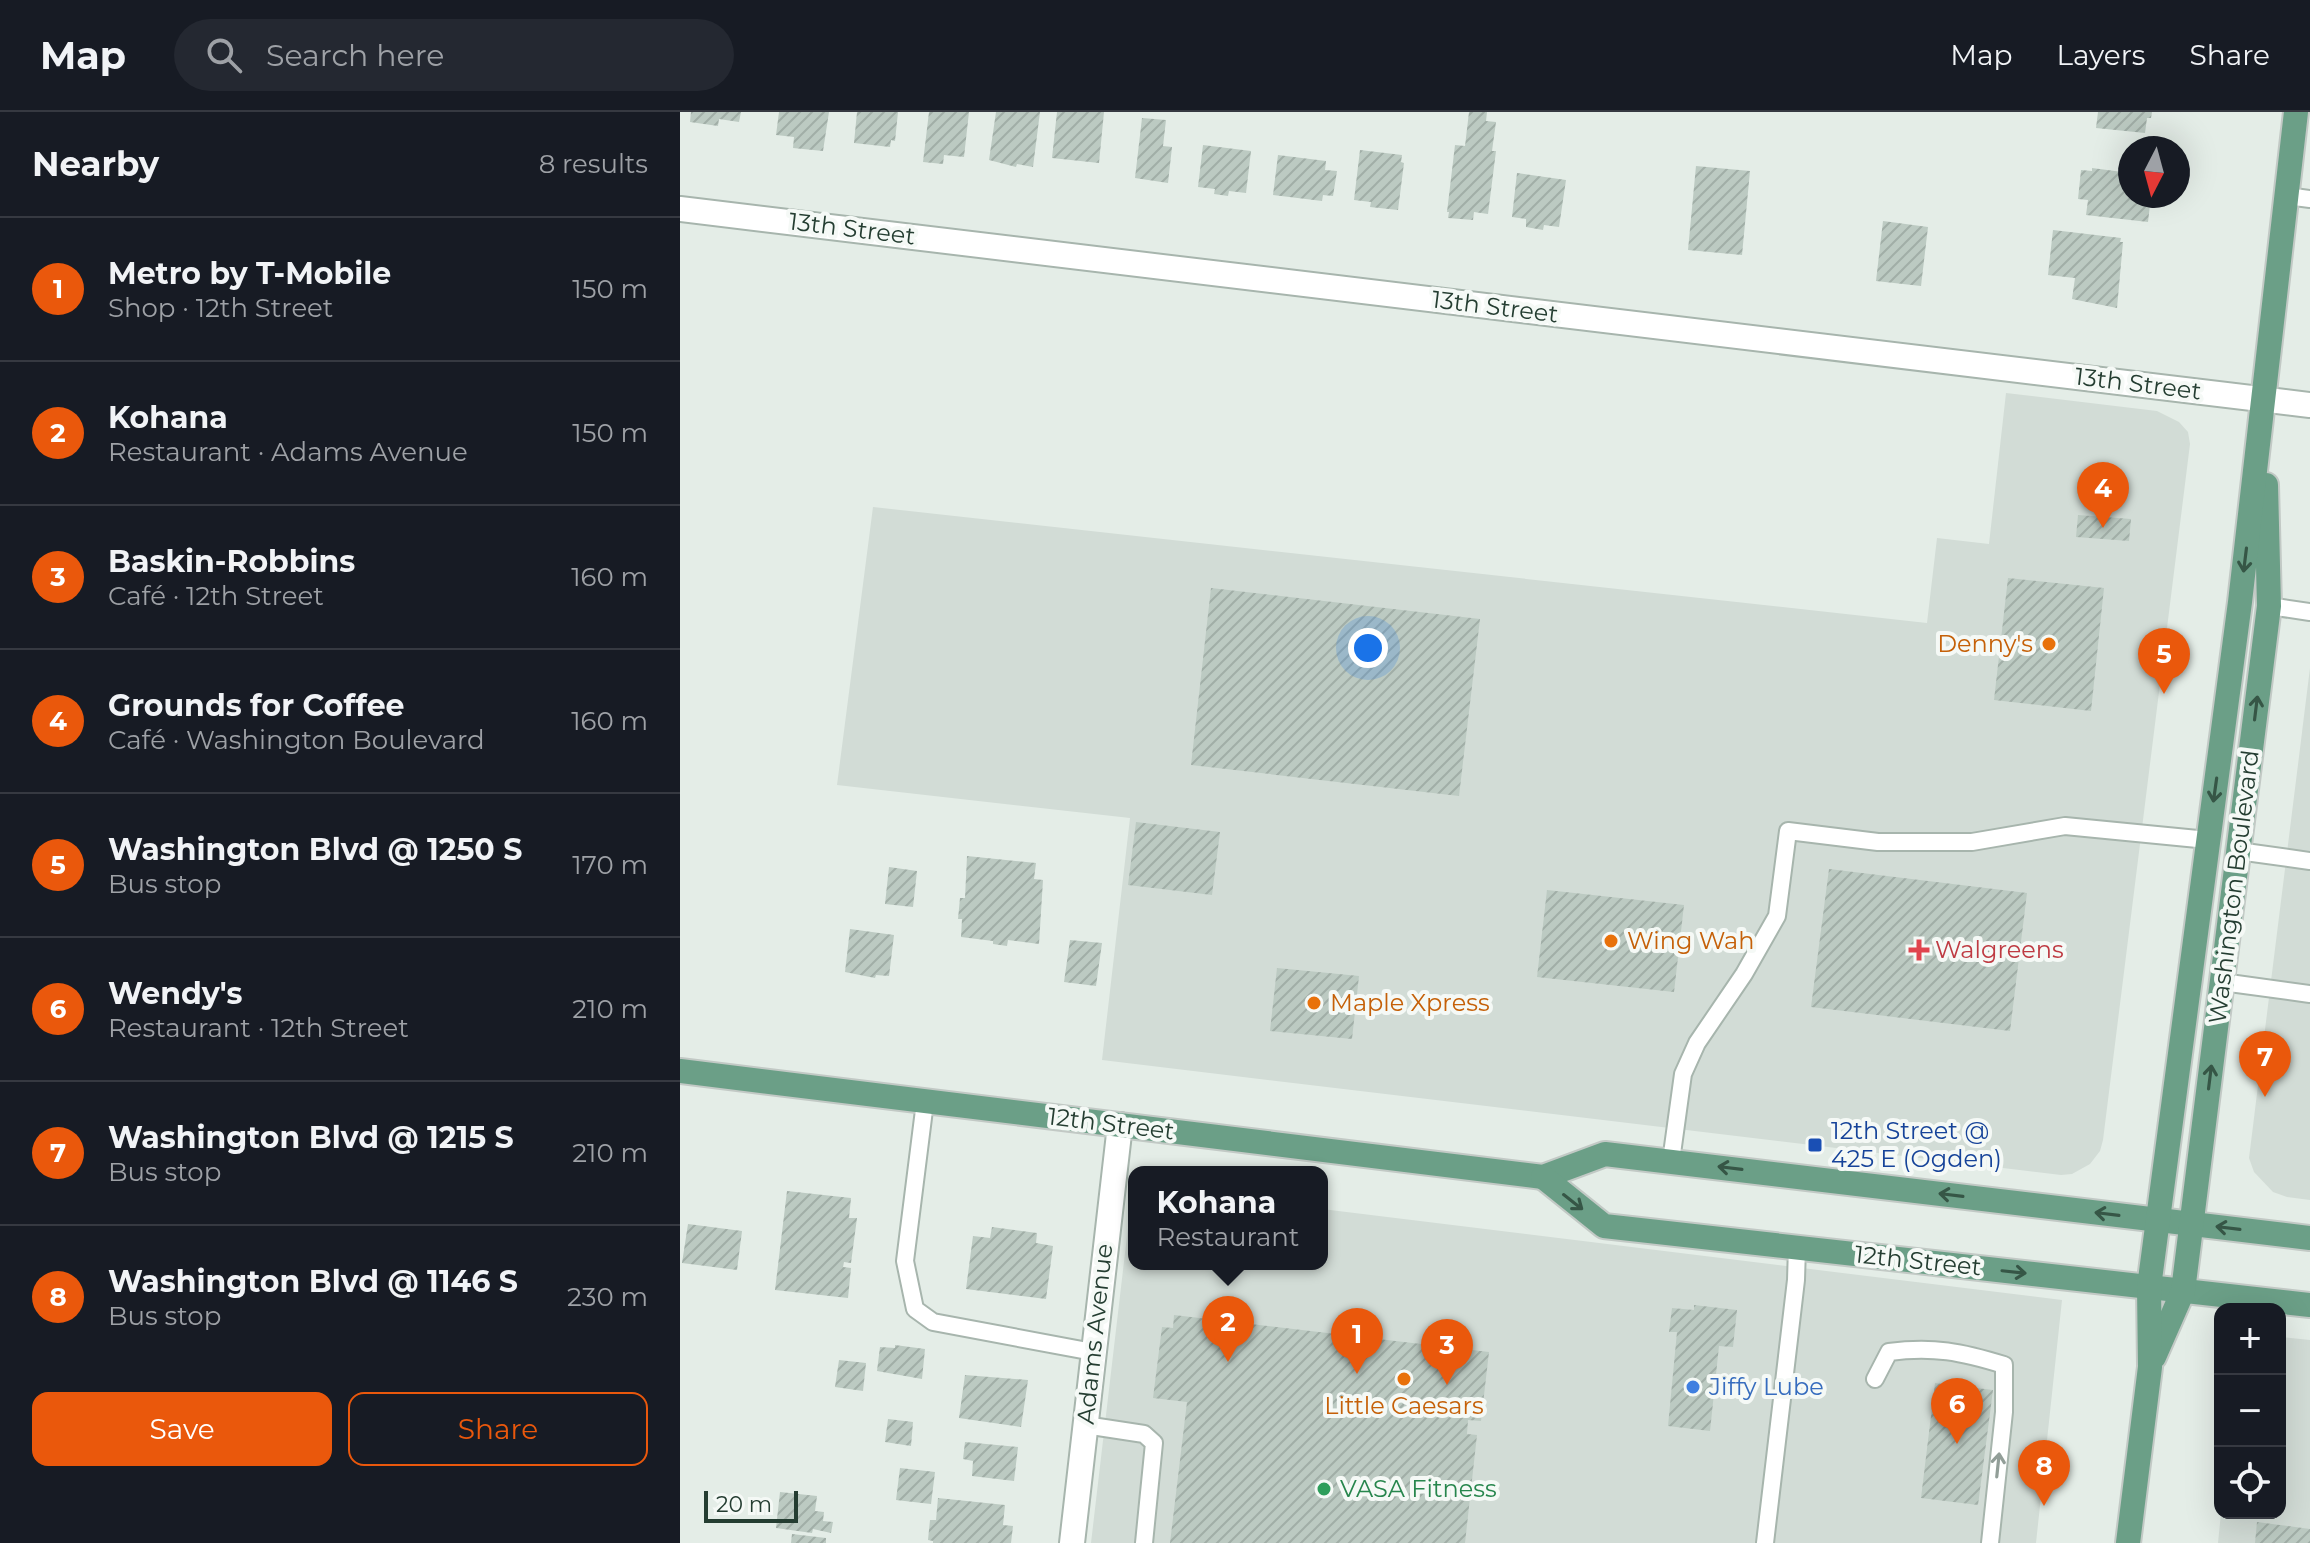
<!DOCTYPE html>
<meta charset="utf-8">
<style>
:root{--surface:#171b24;--page:#242831;--text:#f1f3f6;--muted:#9ea1a6;--line:#363941;--accent:#ea580c}
body{margin:0;font-family:Montserrat,sans-serif;background:var(--page);color:var(--text)}
.controls{position:absolute;right:24px;bottom:24px;display:grid;overflow:hidden;border-radius:16px;box-shadow:0 8px 32px #0002}
.controls button{width:72px;height:72px;display:grid;place-items:center;padding:0;border:0;border-bottom:2px solid var(--line);background:var(--surface);color:var(--text);font:40px sans-serif}
.compass{position:absolute;left:1438px;top:24px;width:72px;height:72px;border-radius:50%;background:var(--surface);box-shadow:0 8px 32px #0002;rotate:186deg}
.scale{position:absolute;left:24px;bottom:20px;width:94px;box-sizing:border-box;padding-left:8px;border:4px solid #243d31;border-top:0;font-size:22px;line-height:28px;white-space:nowrap;color:#243d31;-webkit-text-stroke:6px #f5f9f6;paint-order:stroke}
.you{position:absolute;left:688px;top:536px;width:28px;height:28px;margin:-20px;border:6px solid #fff;border-radius:50%;background:#1a73e8;box-shadow:0 0 0 12px #1a73e833}
.badge{display:grid;place-items:center;width:52px;height:52px;border-radius:50%;background:var(--accent);color:#fff;font-size:26px;font-weight:700}
.pin{position:absolute;translate:-50% -66px;filter:drop-shadow(0 2px 4px #0008)}
.pin::after{content:'';position:absolute;top:42px;width:28px;height:24px;background:inherit;clip-path:polygon(0 0,100% 0,50% 100%)}
.popup{position:absolute;left:448px;top:1054px;width:200px;height:104px;box-sizing:border-box;display:grid;place-content:center;border-radius:16px;background:var(--surface);filter:drop-shadow(0 2px 6px #0005);font-size:26px;white-space:nowrap;color:var(--muted)}
.popup b{font-size:30px;color:var(--text)}
.popup::after{content:'';position:absolute;left:50%;top:100%;margin-left:-16px;border:16px solid transparent;border-top-color:var(--surface)}
.list{margin:0;padding:0;list-style:none}
h2{display:flex;justify-content:space-between;align-items:center;height:104px;margin:0;padding:0 32px;font-size:34px}
h2 small{font-size:26px;font-weight:400;color:var(--muted)}
.list li{display:grid;grid-template-columns:52px 1fr auto;gap:24px;align-items:center;box-sizing:border-box;height:144px;padding:0 32px;border-top:2px solid var(--line)}
.list b{display:block;font-size:30px;white-space:nowrap}
.list p{margin:0;font-size:26px;white-space:nowrap;color:var(--muted)}
.list em{font-size:26px;font-style:normal;color:var(--muted)}
.actions{display:flex;gap:16px;padding:24px 32px}
.actions a{flex:1;padding:18px 0;border:2px solid var(--accent);border-radius:16px;text-align:center;font-size:28px;color:var(--accent)}
.actions .main{background:var(--accent);color:#fff}
.icon{flex:none;width:44px;height:44px;fill:none;stroke:currentColor;stroke-width:2;stroke-linecap:round;stroke-linejoin:round}
.map{position:relative;flex:none;width:1630px;height:1431px;overflow:hidden}
header{display:flex;align-items:center;gap:48px;box-sizing:border-box;height:112px;padding:0 40px;background:var(--surface);border-bottom:2px solid var(--line)}
header strong{font-size:38px}
nav{display:flex;gap:44px;margin-inline-start:auto;font-size:28px}
.search{width:560px;height:72px;background:var(--page);display:flex;align-items:center;gap:20px;box-sizing:border-box;padding:0 28px;border-radius:44px;color:var(--muted);font-size:30px}
main{display:flex}
aside{flex:1;background:var(--surface)}
.map>svg:first-child{display:block}
</style>
<header>
<strong>Map</strong>
<div class="search"><svg class="icon" aria-label="search" viewBox="0 0 24 24"><circle cx="10" cy="10" r="6"/><path d="M15 15l6 6"/></svg>Search here</div>
<nav><a>Map</a><a>Layers</a><a>Share</a></nav>
</header>
<main>
<aside>
<h2>Nearby<small>8 results</small></h2>
<ul class="list">
<li><span class="badge">1</span><div><b>Metro by T-Mobile</b><p>Shop · 12th Street</p></div><em>150 m</em></li>
<li><span class="badge">2</span><div><b>Kohana</b><p>Restaurant · Adams Avenue</p></div><em>150 m</em></li>
<li><span class="badge">3</span><div><b>Baskin-Robbins</b><p>Café · 12th Street</p></div><em>160 m</em></li>
<li><span class="badge">4</span><div><b>Grounds for Coffee</b><p>Café · Washington Boulevard</p></div><em>160 m</em></li>
<li><span class="badge">5</span><div><b>Washington Blvd @ 1250 S</b><p>Bus stop</p></div><em>170 m</em></li>
<li><span class="badge">6</span><div><b>Wendy's</b><p>Restaurant · 12th Street</p></div><em>210 m</em></li>
<li><span class="badge">7</span><div><b>Washington Blvd @ 1215 S</b><p>Bus stop</p></div><em>210 m</em></li>
<li><span class="badge">8</span><div><b>Washington Blvd @ 1146 S</b><p>Bus stop</p></div><em>230 m</em></li>
</ul>
<div class="actions"><a class="main">Save</a><a>Share</a></div>
</aside>
<div class="map">
<svg width="1630" height="1431" viewBox="0 0 1630 1431">
<defs>
<pattern id="building-hatch" width="6" height="6" patternUnits="userSpaceOnUse" patternTransform="scale(2)"><rect width="6" height="6" fill="#bccac2"/><path d="M-1 1l2-2M0 6l6-6M5 7l2-2" fill="none" stroke="#a1aea7"/></pattern>
</defs>
<rect width="100%" height="100%" fill="#e4ede7"/>
<g fill="#d2dcd6">
<polygon points="1326,281 1477,299 1499,310 1508,320 1510,332 1423,1028 1420,1039 1410,1052 1392,1062 1381,1063 422,948 450,706 157,673 193,395 1247,511 1257,426 1309,432"/>
<polygon points="1630,556 1630,1088 1607,1085 1593,1080 1574,1060 1569,1046"/>
<polygon points="453,1073 454,1152 642,1152 642,1097 1382,1188 1356,1431 411,1431"/>
<polygon points="1600,1225 1630,1228 1630,1431 1538,1431 1541,1401 1600,1401"/>
</g>
<g fill="url(#building-hatch)">
<polygon points="11,0 61,0 59,10 39,7 38,14 10,10"/>
<polygon points="99,0 149,0 143,39 113,36 114,25 96,23"/>
<polygon points="177,0 218,0 215,29 211,28 210,35 174,31"/>
<polygon points="249,0 289,0 284,45 264,43 263,52 243,50"/>
<polygon points="316,0 360,0 353,55 337,52 336,55 309,48"/>
<polygon points="377,0 424,0 419,51 372,46"/>
<polygon points="789,0 807,0 806,9 816,10 812,39 816,39 808,102 794,100 793,108 768,106 769,100 767,100 775,33 785,34"/>
<polygon points="1418,0 1472,0 1471,6 1467,6 1465,21 1416,16"/>
<polygon points="462,6 486,8 483,34 492,35 488,71 455,66"/>
<polygon points="523,33 571,39 566,81 549,79 548,84 534,82 535,77 518,75"/>
<polygon points="680,38 722,43 721,50 724,51 718,98 690,95 691,90 674,88"/>
<polygon points="598,43 646,49 645,58 657,59 653,84 643,83 642,89 593,83"/>
<polygon points="1016,54 1070,59 1062,143 1008,138"/>
<polygon points="1412,56 1450,61 1450,84 1471,84 1468,110 1406,103 1408,88 1398,87 1401,58 1412,59"/>
<polygon points="837,61 886,68 879,115 864,113 863,118 846,115 846,107 832,105"/>
<polygon points="1203,109 1248,115 1241,174 1196,169"/>
<polygon points="1373,118 1441,126 1440,130 1443,130 1437,196 1392,187 1395,166 1368,163"/>
<polygon points="1398,403 1451,407 1449,429 1396,425"/>
<polygon points="1328,466 1424,476 1411,599 1314,588"/>
<polygon points="531,476 800,507 779,684 511,653"/>
<polygon points="456,710 540,720 532,783 448,773"/>
<polygon points="287,744 356,751 354,767 363,768 359,832 328,828 327,834 313,832 313,829 281,825 282,807 278,807 280,786 285,786"/>
<polygon points="209,755 237,759 233,795 205,792"/>
<polygon points="1149,757 1347,781 1330,919 1131,895"/>
<polygon points="867,778 1004,793 994,880 857,865"/>
<polygon points="170,817 214,823 209,864 196,863 195,866 165,860"/>
<polygon points="390,828 422,831 416,874 384,870"/>
<polygon points="597,856 679,864 672,927 590,919"/>
<polygon points="107,1079 171,1086 169,1106 177,1106 171,1151 164,1150 163,1155 171,1156 168,1186 95,1178"/>
<polygon points="8,1112 62,1119 57,1158 2,1151"/>
<polygon points="312,1115 357,1121 356,1131 373,1134 366,1187 286,1177 293,1124 310,1126"/>
<polygon points="1014,1193 1057,1198 1053,1235 1039,1234 1030,1319 988,1314 997,1220 989,1220 992,1196 1014,1198"/>
<polygon points="494,1203 809,1240 801,1309 788,1308 787,1322 797,1323 785,1431 490,1431 507,1290 473,1286 482,1215 493,1216"/>
<polygon points="215,1233 245,1237 242,1267 197,1259 200,1235 215,1236"/>
<polygon points="159,1248 186,1251 183,1279 155,1275"/>
<polygon points="285,1263 348,1268 341,1315 279,1306"/>
<polygon points="1255,1271 1313,1278 1298,1393 1241,1386"/>
<polygon points="208,1307 233,1310 231,1334 205,1330"/>
<polygon points="285,1330 338,1335 334,1369 292,1364 293,1349 283,1347"/>
<polygon points="220,1356 255,1360 251,1392 216,1388"/>
<polygon points="100,1380 137,1384 135,1399 144,1400 143,1409 153,1410 151,1421 133,1417 132,1421 96,1416"/>
<polygon points="258,1386 325,1393 323,1413 333,1414 331,1431 253,1431 253,1429 248,1428 250,1408 256,1408"/>
<polygon points="1577,1410 1630,1417 1630,1431 1575,1431"/>
<polygon points="112,1422 146,1426 146,1431 111,1431"/>
</g>
<g fill="none" stroke-linecap="round" stroke-linejoin="round">
<g stroke="#a7b5ad" stroke-width="20">
<g id="service">
<polyline points="1607,84 1630,87"/>
<polyline points="1589,494 1630,500"/>
<polyline points="1558,739 1630,749"/>
<polyline points="1542,870 1630,882"/>
<polyline points="245,990 225,1149 235,1197 253,1210 413,1240"/>
<polyline points="991,1049 1003,962 1017,931 1064,862 1097,804 1108,719 1198,730 1292,730 1385,714 1528,728"/>
<path d="M1195,1267L1209,1240C1253,1234 1282,1240 1324,1253V1300L1310,1431"/>
<polyline points="405,1313 464,1322 474,1331 464,1431"/>
<polyline points="1085,1431 1116,1168 1117,1135"/>
</g>
</g>
<g stroke="#a7b5ad" stroke-width="28">
<g id="minor">
<polyline points="0,97 1630,293"/>
<polyline points="392,1431 440,1013"/>
</g>
</g>
<g stroke="#c2c9c5" stroke-width="28">
<g id="primary">
<polyline points="0,959 863,1065 925,1042 1630,1126"/>
<polyline points="863,1065 924,1114 1630,1193"/>
<polyline points="1474,1245 1503,1179 1589,494 1586,373"/>
<polyline points="1448,1431 1470,1255 1469,1175 1560,490 1616,0"/>
</g>
</g>
<use href="#service" stroke="#fff" stroke-width="16"/>
<use href="#minor" stroke="#fff" stroke-width="24"/>
<use href="#primary" stroke="#6b9f87" stroke-width="24"/>
</g>
<defs><path id="oneway-shaft" d="M-6 0H5M1.5-3L5.5 0L1.5 3" fill="none" stroke-width="1.6" stroke-linecap="round" stroke-linejoin="round" transform="scale(2)"/></defs>
<g stroke="#365646">
<use href="#oneway-shaft" transform="translate(1565 448) rotate(97)"/>
<use href="#oneway-shaft" transform="translate(1576 596) rotate(-83)"/>
<use href="#oneway-shaft" transform="translate(1535 678) rotate(98)"/>
<use href="#oneway-shaft" transform="translate(1530 965) rotate(-83)"/>
<use href="#oneway-shaft" transform="translate(1050 1056) rotate(-173)"/>
<use href="#oneway-shaft" transform="translate(1271 1083) rotate(-173)"/>
<use href="#oneway-shaft" transform="translate(893 1090) rotate(38)"/>
<use href="#oneway-shaft" transform="translate(1427 1102) rotate(-173)"/>
<use href="#oneway-shaft" transform="translate(1548 1116) rotate(-173)"/>
<use href="#oneway-shaft" transform="translate(1334 1160) rotate(6)"/>
</g>
<use stroke="#929e98" href="#oneway-shaft" transform="translate(1318 1353) rotate(-84)"/>
<g fill="#e8710a" stroke="#f5f9f6" stroke-width="3">
<circle cx="1369" cy="532" r="8"/>
<circle cx="931" cy="829" r="8"/>
<circle cx="634" cy="891" r="8"/>
<circle cx="724" cy="1267" r="8"/>
</g>
<path fill="#e0444e" stroke="#f5f9f6" stroke-width="3" d="M1235 826h8v8h8v8h-8v8h-8v-8h-8v-8h8z"/>
<rect fill="#1a4fb4" stroke="#f5f9f6" stroke-width="3" x="1127" y="1025" width="16" height="16" rx="4"/>
<circle fill="#3f7fe0" stroke="#f5f9f6" stroke-width="3" cx="1013" cy="1275" r="8"/>
<circle fill="#2e9e5b" stroke="#f5f9f6" stroke-width="3" cx="644" cy="1377" r="8"/>
<g text-anchor="middle" stroke-width="8" stroke-linejoin="round" paint-order="stroke">
<g font-size="24" fill="#243d31" stroke="#f5f9f6">
<text transform="translate(172 117) rotate(7)" y="8">13th Street</text>
<text transform="translate(815 195) rotate(7)" y="8">13th Street</text>
<text transform="translate(1458 272) rotate(7)" y="8">13th Street</text>
<text transform="translate(1554 775) rotate(-83)" y="8">Washington Boulevard</text>
<text transform="translate(431 1012) rotate(7)" y="8">12th Street</text>
<text transform="translate(1238 1149) rotate(6)" y="8">12th Street</text>
<text transform="translate(415 1222) rotate(-84)" y="8">Adams Avenue</text>
</g>
<g font-size="24" fill="#c56008" stroke="#f5f9f6" text-anchor="start">
<text x="1353" y="540" text-anchor="end">Denny's</text>
<text x="947" y="837">Wing Wah</text>
<text x="650" y="899">Maple Xpress</text>
<text x="724" y="1302" text-anchor="middle">Little Caesars</text>
</g>
<g font-size="24" fill="#be3a42" stroke="#f5f9f6" text-anchor="start">
<text x="1255" y="846">Walgreens</text>
</g>
<g font-size="24" fill="#164399" stroke="#f5f9f6" text-anchor="start">
<text x="1151" y="1027">12th Street @<tspan x="1151" dy="28">425 E (Ogden)</tspan></text>
</g>
<g font-size="24" fill="#366cbe" stroke="#f5f9f6" text-anchor="start">
<text x="1029" y="1283">Jiffy Lube</text>
</g>
<g font-size="24" fill="#27864d" stroke="#f5f9f6" text-anchor="start">
<text x="660" y="1385">VASA Fitness</text>
</g>
</g>
</svg>
<div class="controls">
<button>+</button>
<button>−</button>
<button><svg class="icon" aria-label="locate" viewBox="0 0 24 24"><circle cx="12" cy="12" r="6"/><path d="M12 2v4M12 18v4M2 12h4M18 12h4"/></svg></button>
</div>
<svg class="compass" viewBox="-18 -18 36 36"><path d="M0-13l5 13h-10z" fill="#e53935"/><path d="M0 13l5-13h-10z" fill="#9ea1a6"/></svg>
<div class="scale">20 m</div>
<div class="you"></div>
<div class="pin badge" style="left:677px;top:1262px">1</div>
<div class="pin badge" style="left:548px;top:1250px">2</div>
<div class="popup"><b>Kohana</b>Restaurant</div>
<div class="pin badge" style="left:767px;top:1273px">3</div>
<div class="pin badge" style="left:1423px;top:416px">4</div>
<div class="pin badge" style="left:1484px;top:582px">5</div>
<div class="pin badge" style="left:1277px;top:1332px">6</div>
<div class="pin badge" style="left:1585px;top:985px">7</div>
<div class="pin badge" style="left:1364px;top:1394px">8</div>
</div>
</main>
